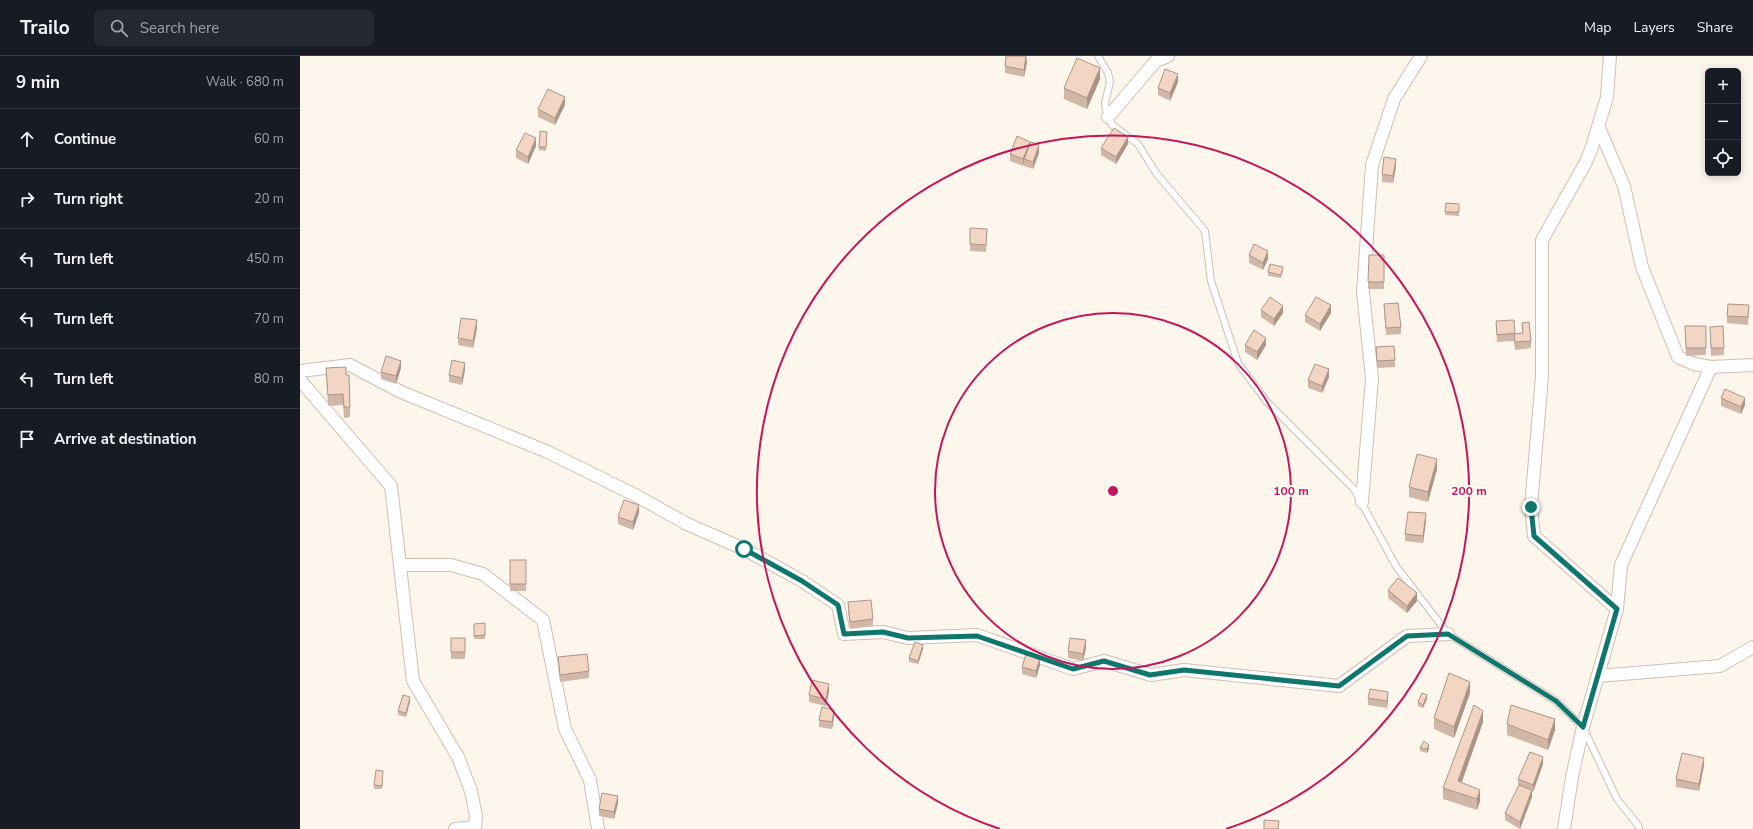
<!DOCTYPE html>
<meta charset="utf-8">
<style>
:root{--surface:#171b24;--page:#242831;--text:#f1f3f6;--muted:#9ea1a6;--line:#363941}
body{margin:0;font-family:"Nunito Sans",sans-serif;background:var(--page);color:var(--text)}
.controls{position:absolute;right:12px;top:12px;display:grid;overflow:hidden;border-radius:6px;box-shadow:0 2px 10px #0003}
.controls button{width:36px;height:36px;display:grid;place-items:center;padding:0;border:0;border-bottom:1px solid var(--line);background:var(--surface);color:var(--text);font:20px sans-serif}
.stop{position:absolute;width:12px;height:12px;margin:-9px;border:3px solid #0f766e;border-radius:50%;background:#fff}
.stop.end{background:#0f766e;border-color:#fff;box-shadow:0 1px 4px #0008}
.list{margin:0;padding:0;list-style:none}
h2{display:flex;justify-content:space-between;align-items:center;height:52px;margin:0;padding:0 16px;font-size:17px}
h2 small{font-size:13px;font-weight:400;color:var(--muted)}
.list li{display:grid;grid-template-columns:26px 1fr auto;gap:12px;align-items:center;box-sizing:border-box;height:60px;padding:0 16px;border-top:1px solid var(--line)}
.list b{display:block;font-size:15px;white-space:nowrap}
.list em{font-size:13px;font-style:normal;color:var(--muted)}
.icon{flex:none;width:22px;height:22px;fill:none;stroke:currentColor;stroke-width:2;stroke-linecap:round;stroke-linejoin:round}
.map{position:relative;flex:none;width:1453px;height:773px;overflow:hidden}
header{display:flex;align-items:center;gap:24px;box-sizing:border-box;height:56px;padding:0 20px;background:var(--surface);border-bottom:1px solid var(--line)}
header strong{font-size:19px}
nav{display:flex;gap:22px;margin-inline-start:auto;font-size:14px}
.search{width:280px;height:36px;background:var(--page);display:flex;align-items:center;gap:10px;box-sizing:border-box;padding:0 14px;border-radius:6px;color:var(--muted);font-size:15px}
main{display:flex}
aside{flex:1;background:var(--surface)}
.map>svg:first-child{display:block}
</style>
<header>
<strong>Trailo</strong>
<div class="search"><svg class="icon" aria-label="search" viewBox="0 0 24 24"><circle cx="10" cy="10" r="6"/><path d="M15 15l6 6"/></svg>Search here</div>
<nav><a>Map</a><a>Layers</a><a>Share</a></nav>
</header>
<main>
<aside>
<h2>9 min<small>Walk · 680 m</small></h2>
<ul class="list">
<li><svg class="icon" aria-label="ahead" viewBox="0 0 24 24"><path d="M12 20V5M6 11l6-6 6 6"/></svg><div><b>Continue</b></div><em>60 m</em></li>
<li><svg class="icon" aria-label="right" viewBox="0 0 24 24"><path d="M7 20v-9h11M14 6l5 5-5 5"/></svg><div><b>Turn right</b></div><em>20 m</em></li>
<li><svg class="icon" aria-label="left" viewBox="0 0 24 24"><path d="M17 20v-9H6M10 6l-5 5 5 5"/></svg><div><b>Turn left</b></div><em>450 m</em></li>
<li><svg class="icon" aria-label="left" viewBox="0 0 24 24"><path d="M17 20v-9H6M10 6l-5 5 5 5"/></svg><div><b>Turn left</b></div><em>70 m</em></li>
<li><svg class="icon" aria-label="left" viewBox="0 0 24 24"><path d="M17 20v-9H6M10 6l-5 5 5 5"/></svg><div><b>Turn left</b></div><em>80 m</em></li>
<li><svg class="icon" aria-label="arrive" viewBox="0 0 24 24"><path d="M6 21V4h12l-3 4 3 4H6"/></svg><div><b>Arrive at destination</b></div></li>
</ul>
</aside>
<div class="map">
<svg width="1453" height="773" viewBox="0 0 1453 773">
<rect width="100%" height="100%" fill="#fdf6ec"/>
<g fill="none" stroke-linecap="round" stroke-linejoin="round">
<g stroke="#d1beb0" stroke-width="8">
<polyline id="service" points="798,0 808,17 810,26 805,47 806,54 812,69 838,88 856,117 905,175 911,225 938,307 967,346 1054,433 1096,510 1148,578 1256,645 1283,671 1317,743 1338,769 1339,773"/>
</g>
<g stroke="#d1beb0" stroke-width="14">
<g id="minor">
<polyline points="808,61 856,5 868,0"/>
<polyline points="1299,72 1324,130 1342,211 1378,301 1394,308 1411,311 1321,509 1317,553"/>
<polyline points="1411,311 1453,309"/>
<polyline points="0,315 50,309 101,336 248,396 337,440 387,468 444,493 475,510 502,525 538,549 544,578 583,576 608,582 677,579 773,613 804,605 851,619 884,614 1039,630 1107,580 1148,578"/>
<polyline points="0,324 91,430 113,625 158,701 171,735 176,760 175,773"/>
<polyline points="1062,446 1072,322 1063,236 1072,109 1094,43 1121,0"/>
<polyline points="100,509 151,509 183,518 243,564 265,673 290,724 298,773"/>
<polyline points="1298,620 1420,610 1453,591"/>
<polyline points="155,773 175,771"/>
<polyline points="1264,773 1272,721 1283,671 1317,553 1234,480 1231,451 1242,320 1242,184 1286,106 1292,91 1307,41 1310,0"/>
</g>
</g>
<use href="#service" stroke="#fff" stroke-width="6"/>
<use href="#minor" stroke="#fff" stroke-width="12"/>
</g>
<g fill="#d1b7a8">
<polygon points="727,6 724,21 705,17 705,10"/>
<polygon points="800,23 787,53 764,43 764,32"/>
<polygon points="878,26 870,45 858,39 858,32"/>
<polygon points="265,49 255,69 238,61 238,53"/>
<polygon points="240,75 247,76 246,95 239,94"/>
<polygon points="828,88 816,108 801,99 801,92"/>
<polygon points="730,89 739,97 733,113 724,110 724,106 723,110 710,105 710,98"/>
<polygon points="236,90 228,108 216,102 216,94"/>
<polygon points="1096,110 1093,127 1082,126 1082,118"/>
<polygon points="1146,147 1159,148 1159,160 1145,159"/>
<polygon points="670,172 687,180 686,196 670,195"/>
<polygon points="949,199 968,203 963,214 949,207"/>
<polygon points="1084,199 1084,233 1068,233 1068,226"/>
<polygon points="983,215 981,222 968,220 968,216"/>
<polygon points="1084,248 1101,271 1101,278 1086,279 1084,255"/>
<polygon points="961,254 983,257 974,270 961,261"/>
<polygon points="1031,257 1020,275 1005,266 1005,259"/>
<polygon points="1449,257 1448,269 1427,267 1427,260"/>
<polygon points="1196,265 1215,278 1222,277 1222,267 1231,285 1231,292 1215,294 1214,285 1197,286"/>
<polygon points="1385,270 1406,270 1406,299 1386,300"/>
<polygon points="1410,271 1424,292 1424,299 1411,300"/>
<polygon points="177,272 173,292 158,289 158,282"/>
<polygon points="945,289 966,289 957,304 945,296"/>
<polygon points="1076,291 1095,304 1095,311 1077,312"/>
<polygon points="26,312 46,319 50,351 50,361 44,362 43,349 28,350"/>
<polygon points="101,312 96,328 81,323 81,316"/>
<polygon points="165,314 162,329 149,326 149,319"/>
<polygon points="1029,321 1022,337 1008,332 1008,324"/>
<polygon points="1421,342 1445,349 1441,358 1421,350"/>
<polygon points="1137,413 1128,446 1109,441 1109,431"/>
<polygon points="339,457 333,474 318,468 318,461"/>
<polygon points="1126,465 1123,487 1105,485 1105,478"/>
<rect x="210" y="504" width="16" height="31"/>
<polygon points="1088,534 1117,545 1107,557 1088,542"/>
<polygon points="548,546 573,563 573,570 550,573 548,554"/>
<polygon points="174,568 185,579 185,583 174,583"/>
<rect x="151" y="582" width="14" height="21"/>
<polygon points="786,592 783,605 768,602 768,595"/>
<polygon points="623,593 618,608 609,606 609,602"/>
<polygon points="258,601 289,615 289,622 260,626 258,609"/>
<polygon points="740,609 736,622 722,618 722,611"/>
<polygon points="529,635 526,650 509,646 509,639"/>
<polygon points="1170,637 1154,682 1134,673 1134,662"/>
<polygon points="1068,642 1088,643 1087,652 1068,649"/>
<polygon points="1127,643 1123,652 1118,650 1118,646"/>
<polygon points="110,645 106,661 98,659 98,655"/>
<polygon points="534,661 532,673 519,671 519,664"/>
<polygon points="1183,666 1162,726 1180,745 1177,754 1143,743 1143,732"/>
<polygon points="1207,668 1255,674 1248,694 1207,679"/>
<polygon points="1120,692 1129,693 1127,697 1120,695"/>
<polygon points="1243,708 1233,736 1232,735 1232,741 1220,773 1205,764 1205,757 1219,730 1218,730 1218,723"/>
<polygon points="1404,709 1399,735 1376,731 1376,723"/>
<polygon points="83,718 82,733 74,733 74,729"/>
<polygon points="318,747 314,763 299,760 299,753"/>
</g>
<g fill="#aa9588">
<polygon points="726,0 727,6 724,21 724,14"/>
<polygon points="800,12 800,23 787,53 787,42"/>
<polygon points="878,18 878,26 870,45 870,37"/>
<polygon points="265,41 265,49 255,69 255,62"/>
<polygon points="828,81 828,88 816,108 816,101"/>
<polygon points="236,82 236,90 228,108 228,101"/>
<polygon points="730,86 730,93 724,103 724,106 723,110 723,103"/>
<polygon points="739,89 739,97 733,113 733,106"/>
<polygon points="1096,103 1096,110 1093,127 1093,120"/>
<polygon points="968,195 968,203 963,214 963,207"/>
<polygon points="1031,249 1031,257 1020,275 1020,268"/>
<polygon points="983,250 983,257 974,270 974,263"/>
<polygon points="177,264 177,272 173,292 173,285"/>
<polygon points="966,282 966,289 957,304 957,296"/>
<polygon points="101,305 101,312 96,328 96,320"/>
<polygon points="165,307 165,314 162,329 162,322"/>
<polygon points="1029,313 1029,321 1022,337 1022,330"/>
<polygon points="1445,342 1445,349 1441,358 1441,351"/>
<polygon points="1137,403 1137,413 1128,446 1128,436"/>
<polygon points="339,449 339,457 333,474 333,466"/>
<polygon points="1126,457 1126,465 1123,487 1123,480"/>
<polygon points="1117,537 1117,545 1107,557 1107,550"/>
<polygon points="786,584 786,592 783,605 783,598"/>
<polygon points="623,589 623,593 618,608 618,605"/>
<polygon points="740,602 740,609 736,622 736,615"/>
<polygon points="1170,626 1170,637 1154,682 1154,671"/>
<polygon points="529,628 529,635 526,650 526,643"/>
<polygon points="1088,636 1088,643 1087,652 1087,645"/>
<polygon points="1127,639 1127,643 1123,652 1123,649"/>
<polygon points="110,641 110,645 106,661 106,657"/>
<polygon points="534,654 534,661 532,673 532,666"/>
<polygon points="1183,655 1183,666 1158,736 1158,725"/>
<polygon points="1255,663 1255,674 1248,694 1248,684"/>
<polygon points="1129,689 1129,693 1127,697 1127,693"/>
<polygon points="1243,701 1243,708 1233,736 1233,729"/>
<polygon points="1404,702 1404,709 1399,735 1399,728"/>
<polygon points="1180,734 1180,745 1177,754 1177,743"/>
<polygon points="1232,734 1232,741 1220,773 1220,766"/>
<polygon points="318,740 318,747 314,763 314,756"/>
</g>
<g fill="#f3d5c3" stroke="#aa9588">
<polygon points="706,0 726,0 724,14 705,10"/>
<polygon points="777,2 800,12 787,42 764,32"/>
<polygon points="865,13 878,18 870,37 858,32"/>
<polygon points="248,33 265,41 255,62 238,53"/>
<polygon points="814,72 828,81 816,101 801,92"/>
<polygon points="240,75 247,76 246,91 239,91"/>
<polygon points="225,77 236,82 228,101 216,94"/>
<polygon points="717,80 730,86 723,103 710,98"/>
<polygon points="731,86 739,89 733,106 724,103"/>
<polygon points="1084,101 1096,103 1093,120 1082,118"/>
<polygon points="1146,147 1159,148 1159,156 1145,156"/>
<polygon points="670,172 687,173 686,189 670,188"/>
<polygon points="954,188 968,195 963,207 949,199"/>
<polygon points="1069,199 1084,199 1084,226 1068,226"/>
<polygon points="970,208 983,211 981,219 968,216"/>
<polygon points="970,241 983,250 974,263 961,254"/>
<polygon points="1016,241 1031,249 1020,268 1005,259"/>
<polygon points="1098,247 1101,271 1086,272 1084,248"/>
<polygon points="1428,248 1449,249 1448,261 1427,260"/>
<polygon points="161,262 177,264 173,285 158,282"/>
<polygon points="1214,264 1215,277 1197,279 1196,265"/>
<polygon points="1229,266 1231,285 1215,286 1214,278 1223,277 1222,267"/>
<polygon points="1385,270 1406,270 1406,292 1386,292"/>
<polygon points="1423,270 1424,292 1411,292 1410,271"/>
<polygon points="954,274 966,282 957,296 945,289"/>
<polygon points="1094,290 1095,304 1077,305 1076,291"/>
<polygon points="86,300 101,305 96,320 81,316"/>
<polygon points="152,304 165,307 162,322 149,319"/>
<polygon points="1015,308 1029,313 1022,330 1008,324"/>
<polygon points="46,311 46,319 49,319 50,351 44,351 43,338 28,339 26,312"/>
<polygon points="1425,333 1445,342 1441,351 1421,342"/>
<polygon points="1117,398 1137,403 1128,436 1109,431"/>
<polygon points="324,444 339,449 333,466 318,461"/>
<polygon points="1108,456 1126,457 1123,480 1105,478"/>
<rect x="210" y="504" width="16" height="24"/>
<polygon points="1098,522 1117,537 1107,550 1088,534"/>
<polygon points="571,544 573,563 550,566 548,546"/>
<polygon points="185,567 185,579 174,580 174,568"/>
<rect x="151" y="582" width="14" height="14"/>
<polygon points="770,582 786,584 783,598 768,595"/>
<polygon points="615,586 623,589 618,605 609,602"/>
<polygon points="287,598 289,615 260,619 258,601"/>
<polygon points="726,598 740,602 736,615 722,611"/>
<polygon points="1149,617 1170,626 1154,671 1134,662"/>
<polygon points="512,624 529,628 526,643 509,639"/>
<polygon points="1070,633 1088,636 1087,645 1068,642"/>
<polygon points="1122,637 1127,639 1123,649 1118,646"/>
<polygon points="103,639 110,641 106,657 98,655"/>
<polygon points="1174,649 1183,655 1158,725 1180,734 1177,743 1143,732"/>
<polygon points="1211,649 1255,663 1248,684 1207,668"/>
<polygon points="522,651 534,654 532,666 519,664"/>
<polygon points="1124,685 1129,689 1127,693 1120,692"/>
<polygon points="1230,696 1243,701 1233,729 1218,723"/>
<polygon points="1382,697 1404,702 1399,728 1376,723"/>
<polygon points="76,714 83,715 82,730 74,729"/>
<polygon points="1219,729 1232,734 1220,766 1205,757"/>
<polygon points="302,737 318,740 314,756 299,753"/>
<polygon points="964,764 979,765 978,773 964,773"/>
</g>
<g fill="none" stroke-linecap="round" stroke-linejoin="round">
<polyline stroke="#0f766e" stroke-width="5" points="444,493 502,525 538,549 544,578 583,576 608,582 677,580 773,613 804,605 850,619 884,614 1039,630 1107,580 1148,578 1256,645 1283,671 1317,553 1234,480 1231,451"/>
</g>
<g fill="none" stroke="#c2185b" stroke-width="2">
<circle cx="813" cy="435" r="178"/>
<path d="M700 773A356 356 0 1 1 926 773"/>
</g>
<circle cx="813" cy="435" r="6" fill="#c2185b" stroke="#fffaf3" stroke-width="2"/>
<g font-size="12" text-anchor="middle" font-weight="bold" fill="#c2185b" stroke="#fffaf3" stroke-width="4" stroke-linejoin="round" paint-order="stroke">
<text x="991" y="439">100 m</text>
<text x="1169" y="439">200 m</text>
</g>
</svg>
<div class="controls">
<button>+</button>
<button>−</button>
<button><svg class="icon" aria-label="locate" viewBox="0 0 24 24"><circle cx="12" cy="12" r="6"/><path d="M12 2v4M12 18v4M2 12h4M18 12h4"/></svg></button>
</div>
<div class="stop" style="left:444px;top:493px"></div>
<div class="stop end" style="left:1231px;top:451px"></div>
</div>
</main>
